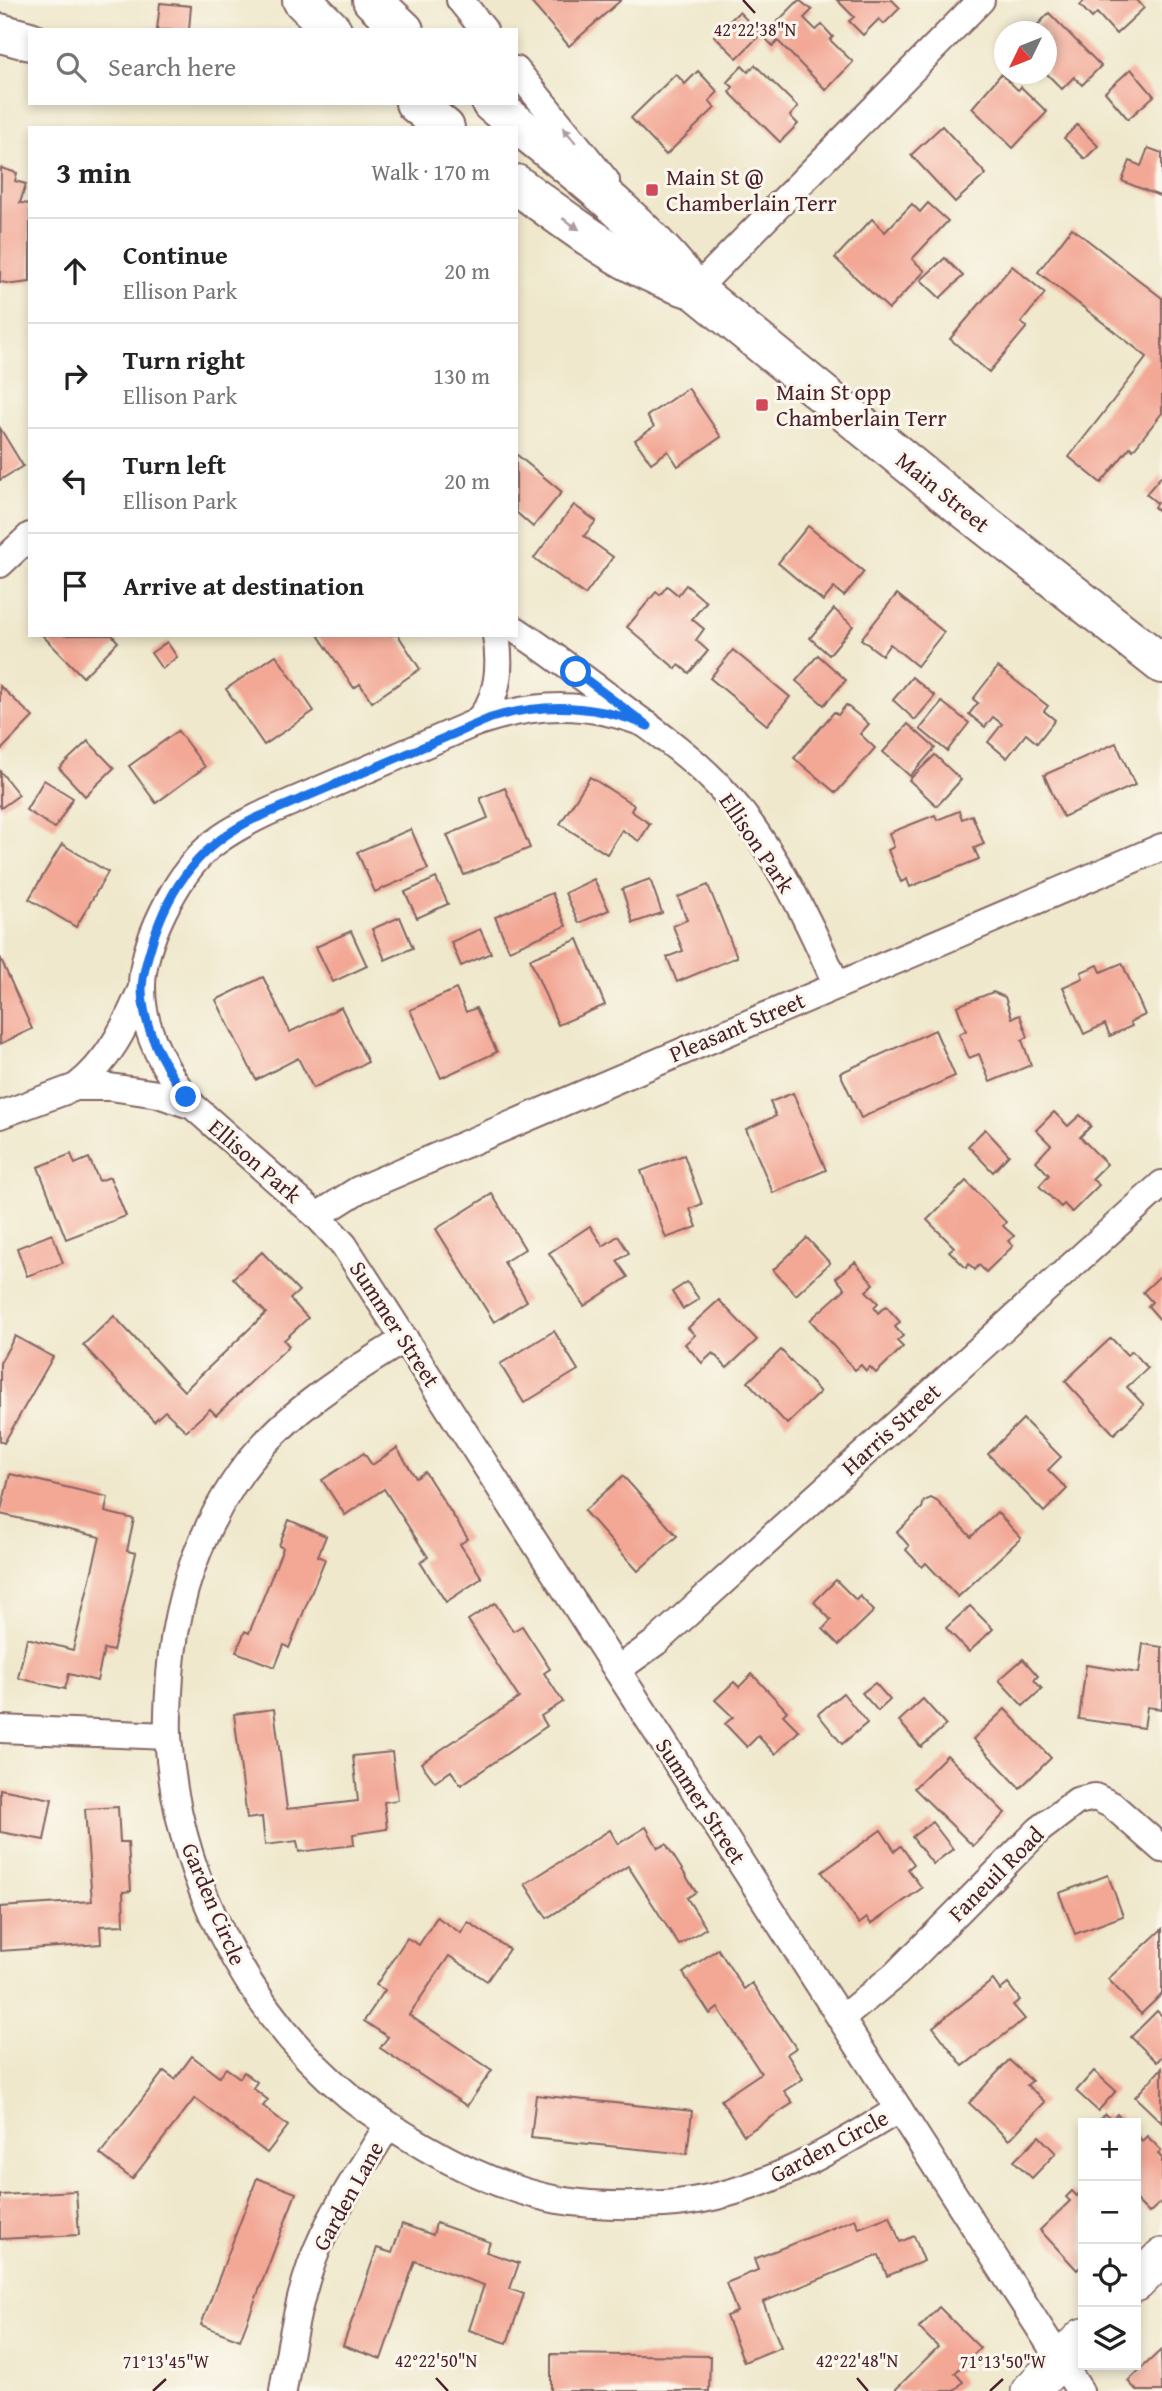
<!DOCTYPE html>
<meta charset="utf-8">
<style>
:root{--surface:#fff;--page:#f6f6f6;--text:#222;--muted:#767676;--line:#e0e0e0}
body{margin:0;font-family:"Gentium Book Plus",serif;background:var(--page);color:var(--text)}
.controls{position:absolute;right:21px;bottom:21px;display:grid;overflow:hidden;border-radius:0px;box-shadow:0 4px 10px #0003}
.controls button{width:63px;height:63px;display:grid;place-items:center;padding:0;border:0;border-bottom:2px solid var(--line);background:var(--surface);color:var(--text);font:35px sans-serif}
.compass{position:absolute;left:994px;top:21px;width:63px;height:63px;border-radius:50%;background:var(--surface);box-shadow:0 4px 10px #0003;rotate:227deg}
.stop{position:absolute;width:21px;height:21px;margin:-16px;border:5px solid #1a73e8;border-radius:50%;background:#fff}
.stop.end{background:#1a73e8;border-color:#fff;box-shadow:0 2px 7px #0008}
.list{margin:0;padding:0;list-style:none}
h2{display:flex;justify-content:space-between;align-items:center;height:91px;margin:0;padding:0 28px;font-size:30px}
h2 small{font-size:23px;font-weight:400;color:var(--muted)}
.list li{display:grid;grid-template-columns:46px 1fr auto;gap:21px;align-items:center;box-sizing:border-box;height:105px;padding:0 28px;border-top:2px solid var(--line)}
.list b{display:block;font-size:26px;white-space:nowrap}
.list p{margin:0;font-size:23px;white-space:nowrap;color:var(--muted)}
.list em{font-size:23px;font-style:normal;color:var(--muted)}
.icon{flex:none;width:38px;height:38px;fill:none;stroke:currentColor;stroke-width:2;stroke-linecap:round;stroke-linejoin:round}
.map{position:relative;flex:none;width:1162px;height:2391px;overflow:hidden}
.search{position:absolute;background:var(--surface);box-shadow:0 4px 10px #0003;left:28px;top:28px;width:490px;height:77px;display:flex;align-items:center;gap:18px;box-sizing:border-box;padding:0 24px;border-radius:0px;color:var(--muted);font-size:26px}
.panel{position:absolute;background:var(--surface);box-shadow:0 4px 10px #0003;left:28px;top:126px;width:490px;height:511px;border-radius:0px}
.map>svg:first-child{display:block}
</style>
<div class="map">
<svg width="1162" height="2391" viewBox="0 0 1162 2391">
<rect width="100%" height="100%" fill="#fbf7ec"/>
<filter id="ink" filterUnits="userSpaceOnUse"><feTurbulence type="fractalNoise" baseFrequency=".0143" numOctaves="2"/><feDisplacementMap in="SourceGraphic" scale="14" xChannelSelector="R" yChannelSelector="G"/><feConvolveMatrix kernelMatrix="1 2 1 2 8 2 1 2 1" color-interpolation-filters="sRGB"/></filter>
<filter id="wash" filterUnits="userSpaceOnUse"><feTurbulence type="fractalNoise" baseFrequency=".00686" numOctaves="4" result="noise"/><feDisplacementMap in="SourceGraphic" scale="28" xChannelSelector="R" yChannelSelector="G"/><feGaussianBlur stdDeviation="1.57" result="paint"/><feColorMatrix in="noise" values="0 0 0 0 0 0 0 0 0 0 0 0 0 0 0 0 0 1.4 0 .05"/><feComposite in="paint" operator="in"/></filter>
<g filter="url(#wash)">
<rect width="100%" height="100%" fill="#efe8cc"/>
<g id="blocks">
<g fill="#f3a795">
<polygon points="529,0 621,0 569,46"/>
<polygon points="799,0 812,10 804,18 816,30 822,25 833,37 830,40 853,62 826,90 778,41 773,46 763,36"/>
<polygon points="837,0 892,0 900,8 884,24 879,19 863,35 849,21 854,17"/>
<polygon points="1085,0 1137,0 1144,8 1116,34 1097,13 1092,18 1080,5"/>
<polygon points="160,3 191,6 189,30 157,30"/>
<polygon points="739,12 761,34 737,58 714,36"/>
<polygon points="1049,13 1101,66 1082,85 1074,77 1062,89 1046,73 1046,32 1031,32"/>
<polygon points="755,65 798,107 790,116 798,124 780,142 729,92 733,87 727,82 742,66 748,72"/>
<polygon points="1131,69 1154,96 1128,119 1105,92"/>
<polygon points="698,71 718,92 709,101 715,108 666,155 631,118 676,74 685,84"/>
<polygon points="1001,74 1018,90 1021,87 1047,112 1013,148 972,108"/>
<polygon points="1077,125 1098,146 1085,159 1064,138"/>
<polygon points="942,126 986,174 955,202 911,155"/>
<polygon points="1148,148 1162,153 1162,197 1122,181 1130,161 1141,166"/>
<polygon points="1,168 17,173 15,181 26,184 20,203 30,204 30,282 13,284 0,282"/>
<polygon points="928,203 948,221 912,259 925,271 889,309 835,258 872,219 885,232 912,204 920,212"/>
<polygon points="1072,228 1162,298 1162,413 1133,450 1130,447 1101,483 1069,457 1147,357 1038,272"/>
<polygon points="945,258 963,276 940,298 921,280"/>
<polygon points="1012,266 1045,293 1021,323 1027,327 989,372 950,339"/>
<polygon points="688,388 721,437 678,466 668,451 651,463 635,440 654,427 647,416"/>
<polygon points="0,428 23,466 0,480"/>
<polygon points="516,454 562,492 533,527 516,512"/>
<polygon points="1162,475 1162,514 1154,507 1157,503 1146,494"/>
<polygon points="574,505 596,521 584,536 613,557 585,595 534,558"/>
<polygon points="808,526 864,572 844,596 834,588 823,601 778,563"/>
<polygon points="686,585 706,602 692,619 704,629 696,640 708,651 689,673 679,665 676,669 627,627 656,592 660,595 667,586 678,595"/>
<polygon points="897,594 944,632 917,666 890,644 882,655 861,639"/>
<polygon points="834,609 853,626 829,655 810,638"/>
<polygon points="42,635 112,635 118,642 83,677"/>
<polygon points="318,635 398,635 420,669 372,702 360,684 354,688"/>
<polygon points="167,642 177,657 162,669 151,653"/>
<polygon points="733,650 790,697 767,725 710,678"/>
<polygon points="276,655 314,711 264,745 226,689"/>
<polygon points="818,655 846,680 824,705 796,681"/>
<polygon points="998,667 1048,706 1044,711 1055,720 1037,743 1026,734 1007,758 988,742 1002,724 993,717 985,727 969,714 978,703 973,699"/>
<polygon points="912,677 935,696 915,720 893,700"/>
<polygon points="0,686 33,717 0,751"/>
<polygon points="942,702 969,723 947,751 920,729"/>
<polygon points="846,705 869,724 860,734 875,748 836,793 794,758 834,712 838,715"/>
<polygon points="908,724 935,748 910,776 883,752"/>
<polygon points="178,731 205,767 156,803 129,766"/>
<polygon points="88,741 114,768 85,796 59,768"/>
<polygon points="1116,743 1135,785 1063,817 1044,775"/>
<polygon points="935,755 961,780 937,806 909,780"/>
<polygon points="0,771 19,795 1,808 0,806"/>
<polygon points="590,777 634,805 631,811 650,824 639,841 622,830 607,854 560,824"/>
<polygon points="44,780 73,798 55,828 26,810"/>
<polygon points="505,788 530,848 464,875 447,835 488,818 480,798"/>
<polygon points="959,811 962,819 972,815 984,844 974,848 979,859 910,887 907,879 901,882 888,850 894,847 889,833 935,815 937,820"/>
<polygon points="411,829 428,869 375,892 357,852"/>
<polygon points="62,844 108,872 76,927 29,899"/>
<polygon points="436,878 448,904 417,918 405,892"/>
<polygon points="594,879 609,910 579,923 565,893"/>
<polygon points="650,879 662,913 633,923 622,889"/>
<polygon points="708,885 737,957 677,982 667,957 683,951 673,926 687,920 678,897"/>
<polygon points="552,893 566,926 509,950 495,917"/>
<polygon points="400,917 413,948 385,960 372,929"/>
<polygon points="480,929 491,953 461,966 451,942"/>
<polygon points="351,931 367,966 333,982 316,947"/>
<polygon points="578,939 605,1005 558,1025 530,959"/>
<polygon points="0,957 32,1029 0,1044"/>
<polygon points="1122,963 1145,1015 1130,1022 1132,1026 1110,1036 1105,1024 1084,1034 1063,987 1083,978 1081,972 1098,965 1101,972"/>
<polygon points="263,977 290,1032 341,1007 368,1062 313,1088 298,1058 256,1080 216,1000"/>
<polygon points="456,989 466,1012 476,1008 497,1052 441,1078 410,1010"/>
<polygon points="993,992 1005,997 1012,1018 1020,1015 1028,1037 1022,1040 1031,1065 990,1082 979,1054 969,1058 959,1034 966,1031 957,1006"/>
<polygon points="935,1030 955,1076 861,1118 840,1073"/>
<polygon points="793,1093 826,1170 773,1193 746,1129 776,1116 770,1102"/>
<polygon points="1054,1112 1068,1126 1080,1115 1091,1126 1080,1137 1107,1164 1092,1179 1099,1185 1072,1212 1064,1204 1061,1207 1039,1186 1049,1175 1036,1161 1051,1145 1036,1130"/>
<polygon points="985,1129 1009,1155 993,1172 968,1146"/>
<polygon points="71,1154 75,1164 89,1158 99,1181 110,1177 126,1216 66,1239 38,1167"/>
<polygon points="684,1155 702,1204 690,1209 697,1227 666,1238 641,1171"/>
<polygon points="966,1181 1006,1222 1003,1226 1014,1236 1008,1241 1013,1246 986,1272 979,1265 975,1270 969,1264 966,1268 949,1251 954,1247 927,1220"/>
<polygon points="492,1194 525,1249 504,1262 527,1301 494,1322 436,1229"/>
<polygon points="590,1226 603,1246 618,1236 629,1253 617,1261 628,1277 584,1306 549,1253"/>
<polygon points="52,1234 63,1263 27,1276 17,1248"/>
<polygon points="807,1238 830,1263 796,1295 773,1270"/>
<polygon points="262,1252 299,1291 290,1299 308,1318 284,1340 289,1346 216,1415 210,1409 186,1431 165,1411 154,1421 83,1345 114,1316 184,1391 266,1313 233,1278"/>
<polygon points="855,1262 874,1284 866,1291 878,1303 874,1307 878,1313 886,1306 900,1322 895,1327 903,1336 897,1341 903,1347 876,1373 870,1367 866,1371 861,1365 855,1370 810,1320 845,1289 836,1278"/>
<polygon points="1162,1274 1162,1322 1148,1306 1152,1302 1143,1292"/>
<polygon points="687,1282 699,1299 683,1309 672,1292"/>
<polygon points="719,1300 757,1340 727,1368 713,1353 702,1363 685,1344 695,1335 688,1328"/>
<polygon points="554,1331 578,1370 524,1403 500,1364"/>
<polygon points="15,1336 53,1357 4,1443 0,1441 0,1363"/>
<polygon points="1111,1338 1127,1355 1132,1351 1148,1368 1127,1387 1144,1405 1114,1434 1065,1381"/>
<polygon points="781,1350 820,1392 787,1424 748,1382"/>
<polygon points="1023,1419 1061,1457 1048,1470 1067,1489 1044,1512 988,1454"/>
<polygon points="397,1448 416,1478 425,1472 468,1539 460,1544 482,1578 446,1602 420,1562 428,1557 384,1489 345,1515 322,1480 364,1453 372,1465"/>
<polygon points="10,1474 108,1497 105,1512 134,1519 127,1551 136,1553 113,1651 104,1649 97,1681 69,1674 65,1689 18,1678 27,1638 73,1650 100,1537 0,1514"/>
<polygon points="623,1476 677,1536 638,1571 584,1511"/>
<polygon points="931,1498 937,1501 971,1537 997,1512 1021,1538 958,1597 926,1563 922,1567 906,1550 909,1546 897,1532 922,1508 924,1501"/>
<polygon points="289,1520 326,1536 318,1556 325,1559 289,1648 284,1645 275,1667 236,1652 245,1631 249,1633 283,1548 279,1546"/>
<polygon points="836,1580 856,1600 860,1596 874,1611 839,1645 823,1629 831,1620 814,1602"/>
<polygon points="495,1603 513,1631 522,1626 550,1669 544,1673 563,1702 541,1716 547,1726 461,1785 451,1771 435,1782 421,1763 519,1698 468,1620"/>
<polygon points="970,1606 993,1629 969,1652 946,1628"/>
<polygon points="1143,1644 1162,1647 1162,1709 1147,1707 1144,1728 1079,1719 1086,1665 1139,1673"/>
<polygon points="1023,1659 1038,1676 1034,1680 1042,1689 1023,1706 999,1680"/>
<polygon points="752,1674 787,1711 783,1715 799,1731 775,1754 758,1736 747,1747 725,1724 733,1717 715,1700 734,1682 739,1687"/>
<polygon points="875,1683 890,1700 878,1711 862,1693"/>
<polygon points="843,1693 867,1723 842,1744 818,1714"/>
<polygon points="923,1699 946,1725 921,1747 899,1721"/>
<polygon points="274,1709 287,1809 358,1801 353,1756 392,1752 398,1800 384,1802 387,1829 353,1834 354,1845 299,1852 297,1841 265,1845 262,1817 247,1819 234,1714"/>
<polygon points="1005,1709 1051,1758 1020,1788 973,1739"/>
<polygon points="947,1755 1005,1813 973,1846 914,1788"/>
<polygon points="0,1789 52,1799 44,1840 0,1832"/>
<polygon points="118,1807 120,1842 128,1842 131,1891 123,1892 124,1925 100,1926 101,1944 0,1951 0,1907 92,1901 85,1809"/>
<polygon points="932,1822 953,1849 933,1864 912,1837"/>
<polygon points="646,1827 658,1848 666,1844 696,1892 687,1898 706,1928 679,1945 628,1866 547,1918 525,1884 610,1830 618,1844"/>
<polygon points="881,1830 895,1851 901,1846 914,1864 908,1869 922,1888 871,1924 867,1918 859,1924 822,1872"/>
<polygon points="1108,1875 1123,1916 1075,1934 1059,1893"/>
<polygon points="437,1917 461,1933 468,1922 509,1949 487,1981 449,1956 409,2015 492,2070 467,2106 380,2048 388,2037 364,2021 385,1990 376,1985 407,1938 419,1945"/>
<polygon points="1162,1929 1162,1994 1141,2014 1108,1979"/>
<polygon points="718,1949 744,1989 752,1983 796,2048 787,2054 803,2079 784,2091 793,2103 744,2135 721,2100 761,2073 718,2008 710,2014 683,1973"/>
<polygon points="993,1980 1000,1990 1008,1984 1020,2000 1013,2005 1025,2019 963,2066 933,2027"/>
<polygon points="1157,2011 1162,2016 1162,2056 1157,2062 1131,2037"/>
<polygon points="192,2056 219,2077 226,2068 240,2078 244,2072 257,2082 253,2088 268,2100 263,2106 288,2126 267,2153 195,2098 132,2179 100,2154 164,2071 175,2079"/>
<polygon points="1009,2060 1032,2081 1027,2085 1045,2102 1009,2140 969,2103"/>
<polygon points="1162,2068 1162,2123 1135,2097"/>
<polygon points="1094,2071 1116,2091 1098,2111 1076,2091"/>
<polygon points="536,2095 692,2111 687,2154 531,2138"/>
<polygon points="1105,2114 1111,2120 1117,2114 1126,2123 1096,2123"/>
<polygon points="1136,2134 1142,2141 1147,2136 1161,2150 1158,2154 1162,2158 1162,2201 1149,2213 1136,2200"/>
<polygon points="1039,2136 1056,2153 1032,2178 1014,2161"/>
<polygon points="257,2178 296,2193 240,2340 201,2325"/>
<polygon points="1083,2190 1083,2269 1081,2266 1077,2270 1040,2230 1070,2201 1066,2197 1072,2191 1077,2196"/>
<polygon points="76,2191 79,2235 0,2239 0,2195"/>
<polygon points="890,2216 900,2242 914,2236 924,2261 887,2276 879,2255 763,2302 781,2347 744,2362 726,2316 737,2312 726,2283 758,2270 754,2259 855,2219 859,2228"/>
<polygon points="436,2223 490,2242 486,2252 519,2263 510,2289 524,2294 507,2343 469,2330 484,2285 415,2261 381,2359 343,2346 377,2248 392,2253 402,2224 433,2235"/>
<polygon points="939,2307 980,2348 955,2373 963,2382 954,2391 894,2391 938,2347 919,2328"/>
<polygon points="1161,2350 1162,2391 1137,2391 1128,2381"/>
<polygon points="551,2354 710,2356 709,2391 551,2391"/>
</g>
</g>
</g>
<g filter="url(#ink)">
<use href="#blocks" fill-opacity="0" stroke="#846563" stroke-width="2"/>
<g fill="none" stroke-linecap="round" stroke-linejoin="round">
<g stroke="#846563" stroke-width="30">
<g id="street">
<polyline points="460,0 484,30"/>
<polyline points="516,70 606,181"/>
<polyline points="695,290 981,0"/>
<polyline points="0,564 30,536"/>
<path d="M516,630C555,656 592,684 629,712C659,734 690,756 716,783C767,835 808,918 836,984"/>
<path d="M475,723C500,700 501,666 496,635"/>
<polyline points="76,1087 110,1087 158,1094 193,1106 317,1216 344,1245 1080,2391"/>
<path d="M192,1105C166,1074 142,1030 142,989C141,945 176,876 209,847C227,832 247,822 268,812L475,723C537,702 588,701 648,725"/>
<path d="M0,1115L76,1087C109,1062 126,1025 142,988"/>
<polyline points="317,1216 358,1190 1162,847"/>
<path d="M405,1339C341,1378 274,1420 233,1484C195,1542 175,1607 170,1675C169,1695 167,1716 168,1736C176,1872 244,2010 350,2097C374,2116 399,2132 425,2147C466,2171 512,2191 558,2200C593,2206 629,2206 664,2204C751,2199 827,2154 899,2109"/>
<polyline points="617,1670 656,1642 1162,1184"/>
<polyline points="0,1729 168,1736"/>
<polyline points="841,2019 896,1974 1039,1830 1077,1801 1095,1797 1112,1805 1162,1849"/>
<path d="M283,2391C291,2341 301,2281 323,2236C341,2197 366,2162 388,2125"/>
</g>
</g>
<g stroke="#846563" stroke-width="40">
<g id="secondary">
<polyline points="1136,2283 1162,2257"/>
<polyline points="1030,2391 1083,2337"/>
</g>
</g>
<g stroke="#846563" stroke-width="42">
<g id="primary">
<polyline points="302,0 332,30"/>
<polyline points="372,0 404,30"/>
<polyline points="0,33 30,41"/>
<polyline points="415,103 445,128"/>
<path d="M491,103C563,162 638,216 695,290L947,495L1162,664"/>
<path d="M516,184C570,224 625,267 689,288"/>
</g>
</g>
<use href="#street" stroke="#fff" stroke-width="26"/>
<use href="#secondary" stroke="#fff" stroke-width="37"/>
<use href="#primary" stroke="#fff" stroke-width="38"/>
</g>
<defs><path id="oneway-solid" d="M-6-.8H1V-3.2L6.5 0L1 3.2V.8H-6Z" transform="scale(1.75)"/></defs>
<g fill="#ae9aa0">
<use href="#oneway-solid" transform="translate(569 135) rotate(-129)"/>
<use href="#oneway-solid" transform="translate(571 224) rotate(34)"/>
</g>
</g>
<g fill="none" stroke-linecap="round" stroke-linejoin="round" filter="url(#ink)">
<path stroke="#1a73e8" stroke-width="9" d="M186,1097C164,1066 143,1029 142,990C142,974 148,957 152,943C169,887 201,844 254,819L491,718C544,702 596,704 648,726L576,672"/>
</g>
<path fill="none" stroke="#4a1f2b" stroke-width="2.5" d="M743,0L755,13M436,2378L448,2391M857,2378L868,2391M153,2391L166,2379M990,2391L1003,2379"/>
<g fill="#d1495b" stroke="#fbf7ec" stroke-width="2.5">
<rect x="645" y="183" width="14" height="14" rx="3.5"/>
<rect x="755" y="398" width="14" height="14" rx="3.5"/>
</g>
<g text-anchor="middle" stroke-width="6" stroke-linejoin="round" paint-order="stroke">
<g font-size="23" fill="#4a1f2b" stroke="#fbf7ec" text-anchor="start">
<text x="666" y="185">Main St @<tspan x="666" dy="26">Chamberlain Terr</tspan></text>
<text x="776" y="400">Main St opp<tspan x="776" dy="26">Chamberlain Terr</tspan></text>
</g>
<g font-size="23" fill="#4a1f2b" stroke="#fbf7ec">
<text transform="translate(943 492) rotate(39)" y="8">Main Street</text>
<text transform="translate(757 843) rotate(56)" y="8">Ellison Park</text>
<text transform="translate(737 1027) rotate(-23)" y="8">Pleasant Street</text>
<text transform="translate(255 1161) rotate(41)" y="8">Ellison Park</text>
<text transform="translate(395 1324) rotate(57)" y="8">Summer Street</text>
<text transform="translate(891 1429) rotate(-42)" y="8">Harris Street</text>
<text transform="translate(701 1801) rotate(57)" y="8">Summer Street</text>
<text transform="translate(996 1874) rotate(-45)" y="8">Faneuil Road</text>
<text transform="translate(214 1904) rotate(67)" y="8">Garden Circle</text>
<text transform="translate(829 2146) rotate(-28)" y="8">Garden Circle</text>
<text transform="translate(348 2196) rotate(-61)" y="8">Garden Lane</text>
</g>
</g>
<g font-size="18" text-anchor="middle" fill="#4a1f2b" stroke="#fbf7ec" stroke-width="6" stroke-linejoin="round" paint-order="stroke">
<text x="755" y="36">42°22'38"N</text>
<text x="436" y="2367">42°22'50"N</text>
<text x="857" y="2367">42°22'48"N</text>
<text x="166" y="2368">71°13'45"W</text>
<text x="1003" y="2368">71°13'50"W</text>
</g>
</svg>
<div class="controls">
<button>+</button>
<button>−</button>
<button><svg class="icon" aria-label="locate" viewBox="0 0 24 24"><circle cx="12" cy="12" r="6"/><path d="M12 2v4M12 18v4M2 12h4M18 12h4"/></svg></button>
<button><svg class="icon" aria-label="layers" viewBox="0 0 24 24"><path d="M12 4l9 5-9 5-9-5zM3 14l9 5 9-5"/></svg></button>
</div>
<svg class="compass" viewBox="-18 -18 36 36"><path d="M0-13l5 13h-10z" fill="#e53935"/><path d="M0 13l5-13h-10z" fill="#767676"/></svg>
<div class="stop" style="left:576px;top:672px"></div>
<div class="stop end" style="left:186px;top:1097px"></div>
<div class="search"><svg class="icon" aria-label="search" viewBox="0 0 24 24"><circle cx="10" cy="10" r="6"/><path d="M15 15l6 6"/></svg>Search here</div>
<section class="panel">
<h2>3 min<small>Walk · 170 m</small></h2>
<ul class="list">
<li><svg class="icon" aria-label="ahead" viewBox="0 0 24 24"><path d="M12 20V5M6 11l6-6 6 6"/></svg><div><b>Continue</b><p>Ellison Park</p></div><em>20 m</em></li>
<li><svg class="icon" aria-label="right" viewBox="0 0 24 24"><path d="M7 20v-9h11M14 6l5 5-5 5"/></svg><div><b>Turn right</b><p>Ellison Park</p></div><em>130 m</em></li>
<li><svg class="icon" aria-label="left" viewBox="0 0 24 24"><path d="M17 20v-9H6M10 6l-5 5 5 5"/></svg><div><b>Turn left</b><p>Ellison Park</p></div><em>20 m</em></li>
<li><svg class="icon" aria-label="arrive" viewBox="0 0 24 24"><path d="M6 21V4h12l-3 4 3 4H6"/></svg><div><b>Arrive at destination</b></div></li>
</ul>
</section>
</div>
